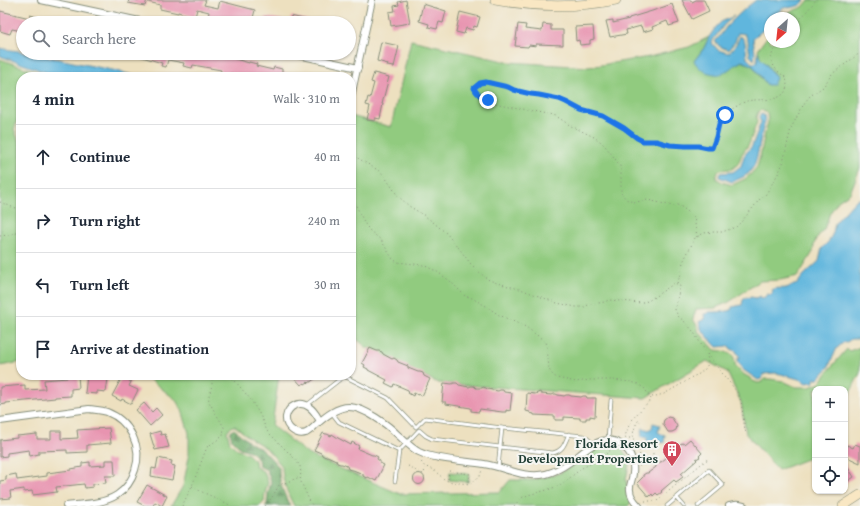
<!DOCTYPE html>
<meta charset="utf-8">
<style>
:root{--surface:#fff;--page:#f6f6f7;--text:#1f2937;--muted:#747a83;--line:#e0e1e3}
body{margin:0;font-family:"Gentium Book Plus",serif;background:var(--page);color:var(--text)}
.controls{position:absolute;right:12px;bottom:12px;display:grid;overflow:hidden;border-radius:8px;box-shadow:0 1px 3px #0004}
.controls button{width:36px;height:36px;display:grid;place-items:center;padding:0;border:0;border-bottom:1px solid var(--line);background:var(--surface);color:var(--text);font:20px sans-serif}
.compass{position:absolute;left:764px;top:12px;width:36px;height:36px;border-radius:50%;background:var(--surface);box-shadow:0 1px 3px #0004;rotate:207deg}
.stop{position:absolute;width:12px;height:12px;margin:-9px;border:3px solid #1a73e8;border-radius:50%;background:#fff}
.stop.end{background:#1a73e8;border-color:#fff;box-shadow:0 1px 4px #0008}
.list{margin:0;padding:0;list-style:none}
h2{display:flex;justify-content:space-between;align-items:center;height:52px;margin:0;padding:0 16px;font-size:17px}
h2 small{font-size:13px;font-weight:400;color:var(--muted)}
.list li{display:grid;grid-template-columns:26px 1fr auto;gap:12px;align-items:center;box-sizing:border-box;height:64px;padding:0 16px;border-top:1px solid var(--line)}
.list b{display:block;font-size:15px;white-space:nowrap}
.list em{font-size:13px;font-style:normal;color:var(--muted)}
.icon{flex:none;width:22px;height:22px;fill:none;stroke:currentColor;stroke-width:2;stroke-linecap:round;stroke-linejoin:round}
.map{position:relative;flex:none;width:860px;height:506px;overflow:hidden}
.search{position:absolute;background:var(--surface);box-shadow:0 1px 3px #0004;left:16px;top:16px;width:340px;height:44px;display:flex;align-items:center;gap:10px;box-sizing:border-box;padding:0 14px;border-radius:22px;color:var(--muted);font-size:15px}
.panel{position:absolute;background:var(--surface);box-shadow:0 1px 3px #0004;left:16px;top:72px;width:340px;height:308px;border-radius:16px}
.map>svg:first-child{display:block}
</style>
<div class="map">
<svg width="860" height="506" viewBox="0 0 860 506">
<defs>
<pattern id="forest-firs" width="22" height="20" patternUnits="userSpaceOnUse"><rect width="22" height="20" fill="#74af6e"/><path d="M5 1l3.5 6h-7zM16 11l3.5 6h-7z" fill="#5f905b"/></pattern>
</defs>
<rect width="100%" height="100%" fill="#f6f6f2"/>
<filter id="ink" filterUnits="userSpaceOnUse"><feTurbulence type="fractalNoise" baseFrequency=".025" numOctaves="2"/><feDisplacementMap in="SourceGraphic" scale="8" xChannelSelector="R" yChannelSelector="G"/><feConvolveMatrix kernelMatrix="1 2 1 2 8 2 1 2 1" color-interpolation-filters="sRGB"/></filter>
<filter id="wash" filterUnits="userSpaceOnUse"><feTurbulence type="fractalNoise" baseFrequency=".012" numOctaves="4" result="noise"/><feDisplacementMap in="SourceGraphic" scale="16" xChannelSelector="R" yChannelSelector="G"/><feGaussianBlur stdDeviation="0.9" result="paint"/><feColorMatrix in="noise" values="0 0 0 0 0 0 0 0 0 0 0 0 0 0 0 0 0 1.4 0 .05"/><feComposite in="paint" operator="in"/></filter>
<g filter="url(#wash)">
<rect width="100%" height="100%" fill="#ede0bf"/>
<g fill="#91cb7f" stroke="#58845a" fill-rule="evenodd">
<path d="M809,0H860V168L850,193L838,201L830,213L824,229L816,239L814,245L813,252L798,276L780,280L760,281L729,302L715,308L696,309L693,319L698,327V331L715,350L723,351L733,355L736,368L739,369L740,372L750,378L753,381L758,383L762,382L764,379H770L783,381L796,387H810L820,383L833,365L847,349L849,351L860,347V373L845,403V389H815V456L778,470L746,434L741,402L727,372L707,361L645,398L438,383L366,347L351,334V116L391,127L411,40L508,62L589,67L649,57L689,47L709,37L704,48L694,61L735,65L742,61L753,66L761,78L774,74L766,64L760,58L758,49L770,33V42H794V18H781L782,15L803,7ZM761,110L767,113L768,122L765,133L760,157L757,167L751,174L745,179L732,185L722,182L717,179L716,177L718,172L720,170L732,169L738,164L742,154L749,144L757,122L756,117L758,112Z"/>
<polygon points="0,59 50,77 21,77 21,117 18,119 14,129 21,147 21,362 0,366"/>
<path d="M144,375H279L272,426L309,455L400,494L500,492L510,480H533L560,473L603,444L619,446L630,459L626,480L631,503L628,506H294C287,493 282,480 282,466L266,448L250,438L235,426H233L227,431L230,443L238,450L248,454L255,461L256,467L264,472L268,482L265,493L264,502L260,506H171L183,486L189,457V433L182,410L175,399Z"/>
<polygon points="450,472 469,474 468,482 449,480"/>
</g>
<path fill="url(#forest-firs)" stroke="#4a7651" d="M234,429L248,441L264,451L279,467C278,481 284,494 290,506H276L275,505L274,506H265L267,504L268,493L271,482L267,470L259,466L258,459L250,451L240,448L232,440L230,432Z"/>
<g fill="#61b6dd" stroke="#407a88">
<path d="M756,0H805C800,8 792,7 783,8L774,18H770V22L762,31L753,38L755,53L754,60L750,56L748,41L745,34L738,33L735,42L728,50L719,46L715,41C720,37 723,31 727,26C736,17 745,8 756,0Z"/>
<path d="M734,16L724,25L713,40L712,43L718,50L728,53C734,50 737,42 740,36L742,37L745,42L747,58L752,63H755L757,62L758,51L760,58L766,64L776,78L773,85H767L753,66L742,61L735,65L721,75C708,73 702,73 694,61L704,48L709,37L716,27L721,22Z"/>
<path d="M0,48C8,50 15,50 23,52V53H29L117,71L140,77H59L0,56Z"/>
<polygon points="761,114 764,115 765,122 762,132 757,157 754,166 749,173 743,177 732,182 719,177 720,173 733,172 741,166 744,156 752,146 761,122 759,118"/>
<path d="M857,199H860V339H851L847,342H844L842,344L837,348L828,368L817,380L816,378L814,379V382L806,383L802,380L781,374L775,373L764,374L761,379L758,380L742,369L740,364L738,363L737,359L740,358L736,351L731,349L729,346L717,347L715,345L701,329V326L699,322L706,318L704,316V314H707L709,312C713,312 728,312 731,310C731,310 732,308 732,307L742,305L743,300L747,297L749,298L751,297L756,298L761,296L760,297L762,298L765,297L767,294L771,295L773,292L772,290C777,287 781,289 786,288C790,287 793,285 797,284L803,276L819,261L822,248L829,241L833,233L835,223Z"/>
<polygon points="653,423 660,425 658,432 661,434 665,435 664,443 656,441 654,444 654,447 650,447 645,444 647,440 647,438 641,436 643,428 649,430 652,428"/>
</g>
<g id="blocks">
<g fill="#e894b0">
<polygon points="129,0 147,0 145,6 128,3"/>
<polygon points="149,0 206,0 204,5 218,8 220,1 255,10 252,22 242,19 241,23 224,23 217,21 218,19 208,17 209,12 197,9 195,17 178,12 178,13 160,9 160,5 148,2"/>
<polygon points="406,0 410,23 391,26 389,12 395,11 394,6 399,5 398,2"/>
<polygon points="682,0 691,0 692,2 696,0 704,0 709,11 692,19"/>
<polygon points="423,4 446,11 443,23 439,22 437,29 428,27 429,24 419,21"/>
<polygon points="672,4 679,23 669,26 667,21 652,27 653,29 643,32 641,26 626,30 627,34 610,37 606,21 613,20 613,23 629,19 629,18 652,11"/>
<polygon points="0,11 30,18 30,15 54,21 54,23 23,23 22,31 12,29 10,34 0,31"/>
<polygon points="460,12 480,17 477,27 474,26 473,30 466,28 464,34 456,32"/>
<polygon points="291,16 311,21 311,23 290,23"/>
<polygon points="265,17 283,20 283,23 264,23"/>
<polygon points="518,24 526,25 525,29 542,31 543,24 551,25 551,30 563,30 563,45 536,44 536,46 529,45 528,47 515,46"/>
<polygon points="593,26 594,39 590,40 590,44 580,45 579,40 576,41 575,27"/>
<polygon points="381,42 399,46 394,67 387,66 388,64 377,61"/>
<polygon points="132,53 206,53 225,56 249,63 249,62 257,64 256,66 273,70 274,67 282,69 282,72 294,75 293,77 246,77 231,73 230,77 220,74 221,70 193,65 192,68 183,66 184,63 168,60 166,67 161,66 162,63 132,54"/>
<polygon points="374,73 389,77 382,104 383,104 380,119 375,118 375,121 367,120 370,106 366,105 368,97 370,98 374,83 371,82"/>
<polygon points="370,348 377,351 379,351 382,352 383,354 392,359 394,358 397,360 398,362 408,366 408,368 418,372 420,372 423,373 424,376 430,379 422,396 418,394 418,395 414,393 413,396 408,393 409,392 408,390 394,384 393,387 385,383 387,380 368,370 368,369 364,367 365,365 362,363"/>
<polygon points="66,375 78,375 79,388 71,389 71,396 55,397 55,398 6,403 6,404 0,405 0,387 25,385 25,390 45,389 44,380 67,378"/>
<polygon points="87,375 108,379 106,392 97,391 97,394 85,393"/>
<polygon points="292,375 320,375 309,383 308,382 305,384 304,383 301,385"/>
<polygon points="122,377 131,382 129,386 138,390 131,404 122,399 121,401 112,396"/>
<polygon points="444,383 452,384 454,383 457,383 459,385 469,387 471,386 474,386 476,388 482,388 483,387 486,388 487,389 498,391 500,390 503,390 504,392 512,393 510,411 506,410 506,412 502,412 480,409 479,412 471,411 471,408 446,404 446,402 442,402"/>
<polygon points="540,392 541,394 552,395 554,394 556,394 558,395 564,396 566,395 569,395 571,396 581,397 583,396 586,396 587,398 596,398 595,417 590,416 590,418 586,418 586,420 580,420 580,418 579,418 564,417 564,420 555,420 555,416 534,415 534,414 530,413 530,412 526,411 527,393 535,394"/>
<polygon points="144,403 152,412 156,408 162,415 150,426 136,410"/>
<polygon points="668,417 672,418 677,426 676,430 672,432 668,432 663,424 664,420"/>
<polygon points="109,428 111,443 87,445 87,452 67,453 67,450 39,451 39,454 30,456 29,450 7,453 7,456 0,457 0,440 17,438 17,436 37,434 37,439 51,439 51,431 61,431 61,439 78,438 77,430"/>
<polygon points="160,431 161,435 165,434 169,447 155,450 150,434"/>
<polygon points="323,433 326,434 327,434 331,436 332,434 338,438 351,445 352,442 359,446 358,449 372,455 374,455 378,457 377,459 380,461 380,463 384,465 376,481 368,477 366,478 363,476 363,474 353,470 351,470 348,469 347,466 342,464 340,464 337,463 336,460 327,456 325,457 322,455 321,453 314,450"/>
<polygon points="690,439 702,453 699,456 700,457 696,459 697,460 681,474 683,477 676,482 674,480 661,491 662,492 658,495 656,493 653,496 652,494 649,497 637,483 643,477 643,475 646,473 648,473 656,467 656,464 659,462 661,462 666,458 666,456 668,454 671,455 679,447 679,445 682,443 684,444"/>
<polygon points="855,444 860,446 860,463 845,456 845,450 847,445 853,448"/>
<polygon points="158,458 172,461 171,465 175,466 172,480 151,476 152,468 156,469"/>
<polygon points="105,460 114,460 115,476 105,476 106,483 93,484 93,487 85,488 84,484 56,487 57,492 33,495 32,491 24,492 24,489 10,491 11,498 0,499 0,481 6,480 6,476 16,474 17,480 47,476 47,473 71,470 71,469 82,467 82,463 90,462 90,466 105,465"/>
<polygon points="845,463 854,477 845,483"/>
<circle cx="419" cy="479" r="5.5"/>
<polygon points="147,485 167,496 162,506 155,502 153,506 145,506 137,502"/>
</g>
</g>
</g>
<g filter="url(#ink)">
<use href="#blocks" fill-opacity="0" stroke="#868e7a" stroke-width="1"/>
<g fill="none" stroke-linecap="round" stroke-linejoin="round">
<g stroke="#868e7a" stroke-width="4.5">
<g id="lane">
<polyline points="307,405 344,376 388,398 416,427 425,418 502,428 584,436 588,439 593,444"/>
<polyline points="332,413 339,422 399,451 419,430 426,436 432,439 500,447 502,428"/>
<polyline points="608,440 611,400"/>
<path d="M498,468L500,447L553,453C564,450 564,444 569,434"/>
<polyline points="395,481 399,451"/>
<polyline points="677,498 684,506"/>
<polyline points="667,506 709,470 723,485 698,506"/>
</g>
</g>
<g stroke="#868e7a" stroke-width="8">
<g id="street">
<polyline points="41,0 149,23"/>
<polyline points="289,53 358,68"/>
<polyline points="351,97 372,0"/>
<path d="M0,421L89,409C95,410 101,410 107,412C130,421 143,447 135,470C132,480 126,489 117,495C103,504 83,504 66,506"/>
<path d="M320,421C317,416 314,410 309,407C300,400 288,406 286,417C285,427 296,436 306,433C310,431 314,427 318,423C326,416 337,407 349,407C364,407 388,425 398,435C405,441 411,448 419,452C436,460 465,461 484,464C505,467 524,479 546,474C554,472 563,467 570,462C584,452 601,432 620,444C622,446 625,448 627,450C632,455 634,466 633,473C633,478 629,485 630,490C630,496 635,502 639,506"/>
<path d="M729,506C735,504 739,504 744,506"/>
</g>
</g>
<g stroke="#868e7a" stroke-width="10">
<g id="secondary">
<path d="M495,0C535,7 576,8 616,0"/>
<polyline points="843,506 860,495"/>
</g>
</g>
<g stroke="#868e7a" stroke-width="1" stroke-dasharray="1 3" stroke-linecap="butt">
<polyline points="794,27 816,0"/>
<polyline points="351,154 376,169 383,174 398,196 409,206 425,216 433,222 446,233 458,247 470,263 478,271 487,279 497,283 523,290 557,303 576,307 585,307 588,305 604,302 609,300 631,302 637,303 648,301 675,283 680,286 675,310 678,316 686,323 693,331 707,354 737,392 741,401 745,430 746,433"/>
<path d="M351,195L365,224L370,231L381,240L392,258L397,262L423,265L436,271L450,281L465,296L470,297L486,306L499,315L526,327L546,342L547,347L549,369L551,373L554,376L557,378L576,382L590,380H613L631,382L638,384L645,389L651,399C639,413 630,417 625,437L627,438H633"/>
<polyline points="0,202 12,207 21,209"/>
<polyline points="0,236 8,235 21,232"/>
<path d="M697,237L694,217L683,208L678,205L673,206L648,200L636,202L630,201L626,199L621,193V172L620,166L616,160L606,147L601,142L594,137L571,126L556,116L550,114H547L494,103L482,97L476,92L474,88L480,83L486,82L508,87L514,90L531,94L539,95L559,99L565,101L581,110L603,116L625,128L637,138L643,141H656L670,145L685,146H698L708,148H712C717,137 717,126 724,116C728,111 741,103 747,101C759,98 777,103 785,92C787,88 788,80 785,77C784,75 782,75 780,73C775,69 770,62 772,55C773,50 777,46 780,42"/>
<polyline points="677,283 681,274 683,262 695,238 704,233 714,232 722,232 736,227 742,221 760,199 766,194 779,172 783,163 791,128 805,102 810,96 823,87 832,74 860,53"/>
<polyline points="230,375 251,400 260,415 267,431 294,458 300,466 301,473 300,477 301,482 310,502 313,506"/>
<polyline points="652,397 664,394 685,382 692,377 699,374 705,369 708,364 707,354"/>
<path d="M419,459L425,467C433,468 438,474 444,479C450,483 463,483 470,484L480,476L482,470"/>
<path d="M639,459C639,457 640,454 640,452C639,449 636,446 635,443C631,437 634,427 638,421L639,420L640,422"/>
<path d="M408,466C414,468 416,473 424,474L425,468"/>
<path d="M639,466C647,464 653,462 653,453"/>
<polyline points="448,479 449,471 470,474 469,483"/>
<path d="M192,486C203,494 219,498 231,506"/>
<polyline points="645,501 657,501 706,460 709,460"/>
<path d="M182,506L192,486L207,447L223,436L224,427L209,402C207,392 216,385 210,375"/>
<polyline points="265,506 273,496 279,485 300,477"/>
<polyline points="514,506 521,498 528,495 547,490 561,485 582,468 592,463 607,453 613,448"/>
</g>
<use href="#lane" stroke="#fff" stroke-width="3"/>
<use href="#street" stroke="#fff" stroke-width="6"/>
<use href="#secondary" stroke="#f9e7c3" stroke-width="9"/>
</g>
</g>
<g fill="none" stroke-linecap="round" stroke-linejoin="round" filter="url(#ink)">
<path stroke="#1a73e8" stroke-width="5" d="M488,100C482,97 477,95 474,88L480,83L486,82L508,87L514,90L531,94L539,95L559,99L566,102L581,110L603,116L624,128L637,138L643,141H656L670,145L685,146H698L708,148H712L716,137L719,124L725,115"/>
</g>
<defs>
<g id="building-pin" transform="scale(1)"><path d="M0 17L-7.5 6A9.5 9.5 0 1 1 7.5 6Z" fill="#d1495b" stroke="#f6f6f2"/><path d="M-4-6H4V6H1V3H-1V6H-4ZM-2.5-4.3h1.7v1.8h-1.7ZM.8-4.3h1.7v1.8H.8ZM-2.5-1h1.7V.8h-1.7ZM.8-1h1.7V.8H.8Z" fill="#fff"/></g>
</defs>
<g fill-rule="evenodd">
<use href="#building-pin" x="672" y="450"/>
</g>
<g text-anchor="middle" stroke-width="4" stroke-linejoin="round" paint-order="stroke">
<g font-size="13" font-weight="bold" fill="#1f3d34" stroke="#f6f6f2" text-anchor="end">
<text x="658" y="448">Florida Resort<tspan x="658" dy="15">Development Properties</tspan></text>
</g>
</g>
</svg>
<div class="controls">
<button>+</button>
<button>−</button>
<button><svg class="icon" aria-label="locate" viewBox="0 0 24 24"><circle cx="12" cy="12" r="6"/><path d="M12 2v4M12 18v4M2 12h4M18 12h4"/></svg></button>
</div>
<svg class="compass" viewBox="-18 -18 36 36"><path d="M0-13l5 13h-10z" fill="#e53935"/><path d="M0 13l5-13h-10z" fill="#747a83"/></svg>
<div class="stop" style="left:725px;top:115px"></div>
<div class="stop end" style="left:488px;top:100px"></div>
<div class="search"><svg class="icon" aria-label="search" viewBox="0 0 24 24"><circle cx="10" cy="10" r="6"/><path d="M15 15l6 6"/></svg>Search here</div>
<section class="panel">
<h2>4 min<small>Walk · 310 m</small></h2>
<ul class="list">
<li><svg class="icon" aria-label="ahead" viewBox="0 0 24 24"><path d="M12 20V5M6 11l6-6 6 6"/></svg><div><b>Continue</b></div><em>40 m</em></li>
<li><svg class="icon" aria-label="right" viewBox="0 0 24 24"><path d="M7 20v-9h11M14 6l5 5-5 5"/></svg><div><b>Turn right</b></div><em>240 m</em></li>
<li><svg class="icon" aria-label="left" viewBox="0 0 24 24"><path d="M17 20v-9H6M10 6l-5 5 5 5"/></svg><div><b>Turn left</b></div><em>30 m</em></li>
<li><svg class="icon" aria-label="arrive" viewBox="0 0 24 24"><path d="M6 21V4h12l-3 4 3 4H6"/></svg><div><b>Arrive at destination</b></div></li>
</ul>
</section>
</div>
